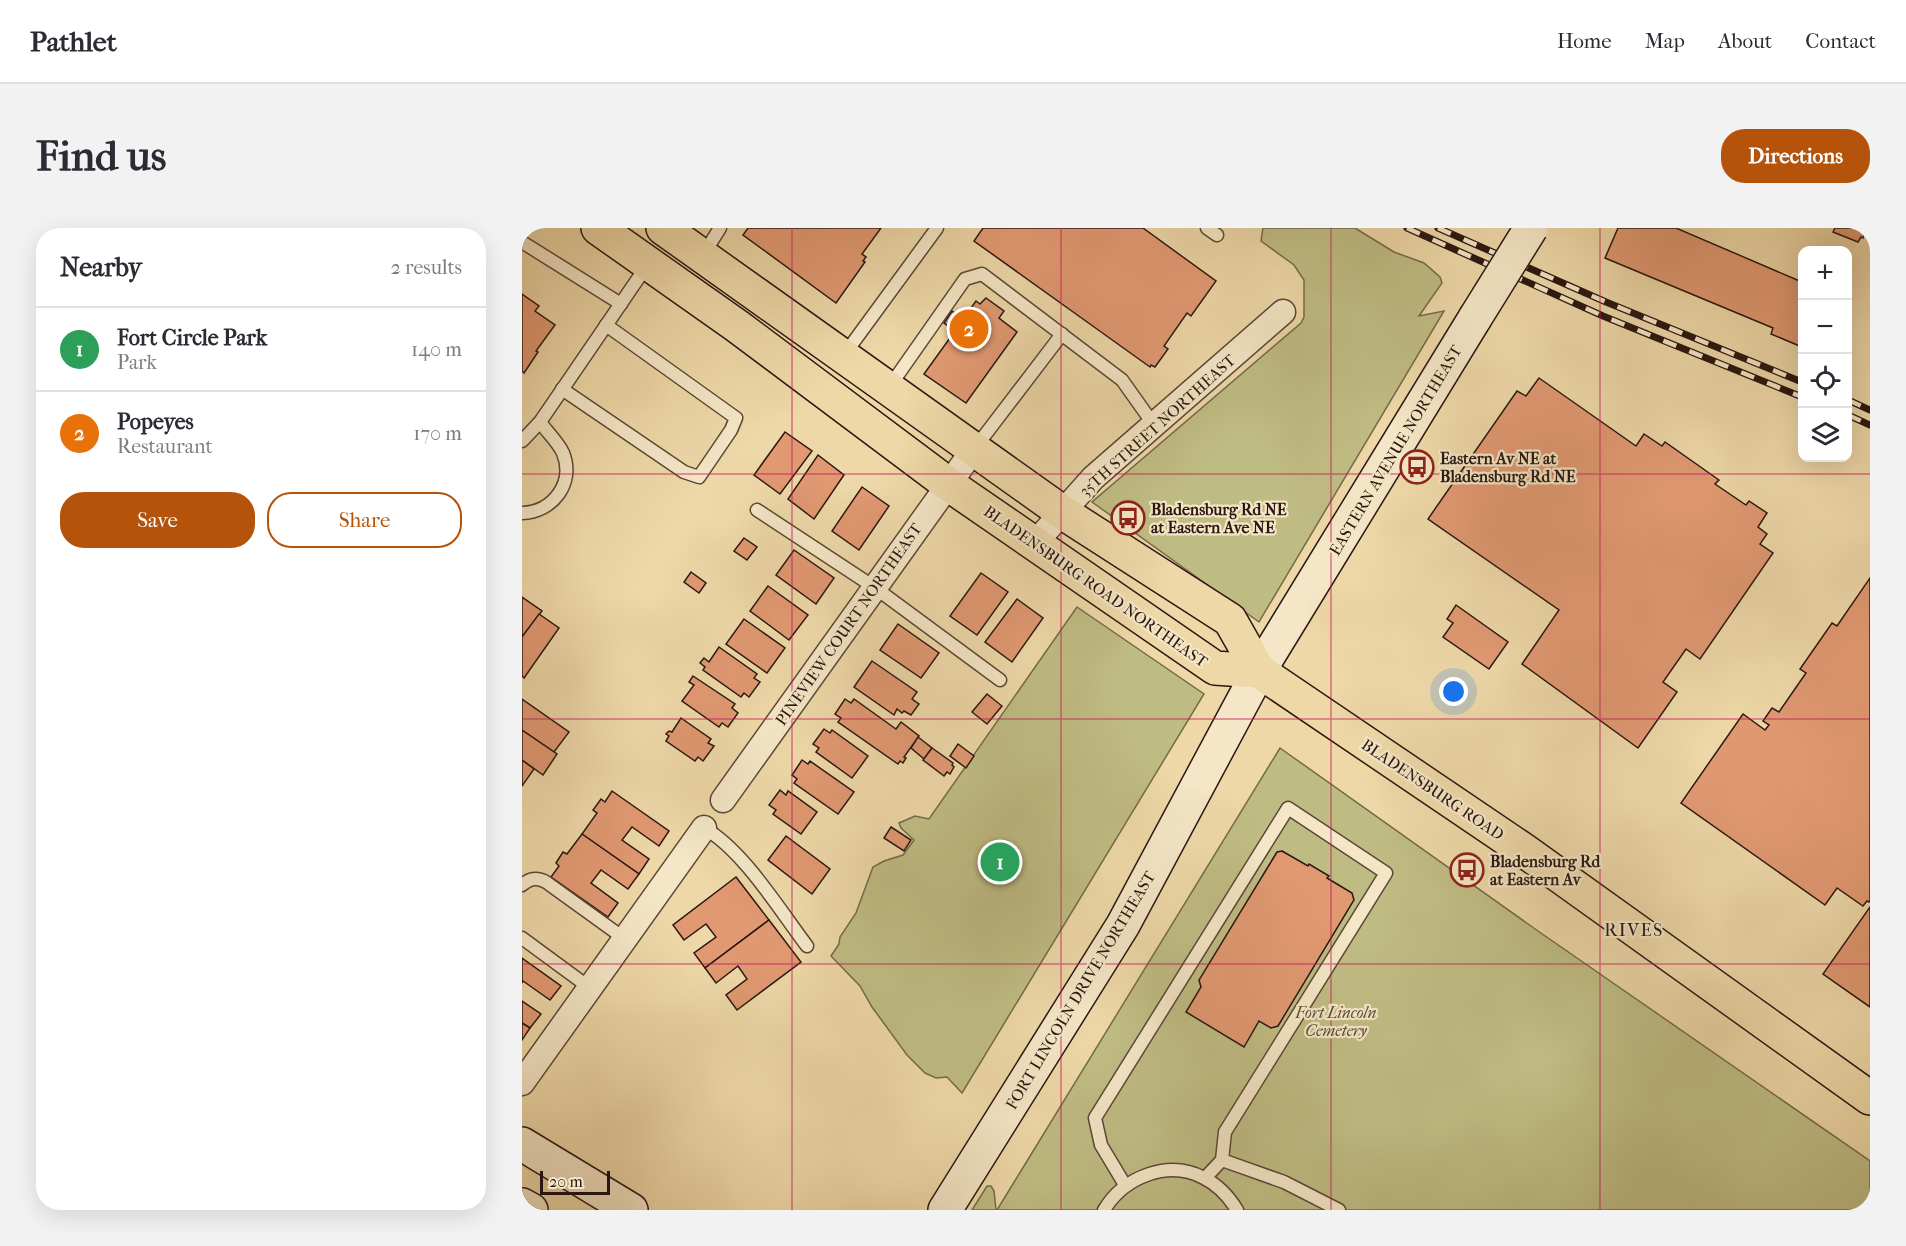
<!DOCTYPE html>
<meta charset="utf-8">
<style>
:root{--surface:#fff;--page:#f2f2f3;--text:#2b2b33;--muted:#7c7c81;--line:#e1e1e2;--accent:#b45309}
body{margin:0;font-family:"IM FELL French Canon",serif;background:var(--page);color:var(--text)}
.controls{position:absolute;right:18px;top:18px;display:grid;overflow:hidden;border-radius:12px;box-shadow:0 6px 24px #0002}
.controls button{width:54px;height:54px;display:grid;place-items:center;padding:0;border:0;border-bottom:2px solid var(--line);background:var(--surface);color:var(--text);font:30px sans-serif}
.scale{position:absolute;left:18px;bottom:15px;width:70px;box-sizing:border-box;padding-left:6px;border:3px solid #2a1711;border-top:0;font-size:16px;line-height:21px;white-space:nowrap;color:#2a1711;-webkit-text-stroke:4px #f4e6c6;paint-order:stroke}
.you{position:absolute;left:932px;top:464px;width:21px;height:21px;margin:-15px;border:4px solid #fff;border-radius:50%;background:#1a73e8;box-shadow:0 0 0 9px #1a73e833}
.badge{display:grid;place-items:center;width:39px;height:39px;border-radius:50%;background:var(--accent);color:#fff;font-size:20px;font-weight:700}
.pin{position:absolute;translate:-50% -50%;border:3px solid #fff;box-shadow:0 2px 6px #0006}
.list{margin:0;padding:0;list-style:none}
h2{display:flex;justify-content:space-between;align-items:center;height:78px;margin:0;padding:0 24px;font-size:26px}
h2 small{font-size:20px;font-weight:400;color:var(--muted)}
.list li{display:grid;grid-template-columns:39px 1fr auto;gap:18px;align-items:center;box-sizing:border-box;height:84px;padding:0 24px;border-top:2px solid var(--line)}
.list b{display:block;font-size:22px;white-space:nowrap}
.list p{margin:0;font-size:20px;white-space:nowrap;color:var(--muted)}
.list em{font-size:20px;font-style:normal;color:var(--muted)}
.actions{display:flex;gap:12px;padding:18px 24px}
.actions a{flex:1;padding:14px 0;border:2px solid var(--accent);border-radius:24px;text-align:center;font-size:21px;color:var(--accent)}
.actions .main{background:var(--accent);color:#fff}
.icon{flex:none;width:33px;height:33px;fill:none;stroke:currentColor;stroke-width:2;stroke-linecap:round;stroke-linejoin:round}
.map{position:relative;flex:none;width:1348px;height:982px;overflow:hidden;border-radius:24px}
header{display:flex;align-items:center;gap:36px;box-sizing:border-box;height:84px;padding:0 30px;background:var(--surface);border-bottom:2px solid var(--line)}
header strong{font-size:28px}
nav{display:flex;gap:33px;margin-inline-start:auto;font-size:21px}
.intro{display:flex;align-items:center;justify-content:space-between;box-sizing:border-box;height:144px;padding:0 36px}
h1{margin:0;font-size:42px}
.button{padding:15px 27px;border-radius:24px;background:var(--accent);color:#fff;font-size:21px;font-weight:700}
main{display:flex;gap:36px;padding:0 36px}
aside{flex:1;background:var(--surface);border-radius:24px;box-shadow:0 6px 24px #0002}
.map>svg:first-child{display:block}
</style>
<header>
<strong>Pathlet</strong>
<nav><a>Home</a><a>Map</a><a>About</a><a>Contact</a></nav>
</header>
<div class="intro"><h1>Find us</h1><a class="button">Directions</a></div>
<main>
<aside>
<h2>Nearby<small>2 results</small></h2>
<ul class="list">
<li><span class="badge" style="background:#2e9e5b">1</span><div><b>Fort Circle Park</b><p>Park</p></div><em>140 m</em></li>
<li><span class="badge" style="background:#e8710a">2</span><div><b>Popeyes</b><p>Restaurant</p></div><em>170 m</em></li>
</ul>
<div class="actions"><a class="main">Save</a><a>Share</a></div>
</aside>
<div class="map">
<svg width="1348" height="982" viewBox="0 0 1348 982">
<rect width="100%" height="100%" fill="#eed8a8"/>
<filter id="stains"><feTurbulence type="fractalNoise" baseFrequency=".00333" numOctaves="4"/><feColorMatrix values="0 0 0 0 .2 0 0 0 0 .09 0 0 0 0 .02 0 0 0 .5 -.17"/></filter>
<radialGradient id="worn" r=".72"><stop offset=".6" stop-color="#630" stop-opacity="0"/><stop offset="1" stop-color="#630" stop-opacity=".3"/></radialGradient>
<g fill="#bfbc83" stroke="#746a4a" stroke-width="1.5">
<polygon points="741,0 833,0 872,24 902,35 918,49 920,55 897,88 922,83 737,394 570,274 779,95 782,89 782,52 772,37 739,13"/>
<polygon points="555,379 682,466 440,865 425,849 414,850 403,845 385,827 350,779 338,758 309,728 317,716 318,709 334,685 351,639 362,633 381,627 392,612 379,600 377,595 393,588 407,591"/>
<polygon points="758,520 1016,703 1348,933 1348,982 475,982"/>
<polygon points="465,958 469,958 472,963 474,982 450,982"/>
</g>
<g fill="#e19972" stroke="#2a1711" stroke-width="1.5">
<polygon points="226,0 359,0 340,26 344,29 341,33 343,34 314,75 221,7"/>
<polygon points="461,0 621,0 694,53 669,88 665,85 642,118 646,121 633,139 629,137 628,139 452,13"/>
<polygon points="1096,0 1154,0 1280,54 1280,119 1249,106 1251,100 1083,30"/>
<polygon points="1313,0 1345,0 1341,10 1339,9 1336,14 1311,4"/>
<polygon points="0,66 17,78 13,83 33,97 14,123 16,124 2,145 0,143"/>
<polygon points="464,70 482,83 477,90 495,104 444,175 402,146 433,103 422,95 430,83 441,91 454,73 458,76"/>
<polygon points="1017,150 1114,218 1122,206 1140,218 1143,214 1197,252 1193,256 1224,277 1227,273 1245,285 1236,299 1245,306 1238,316 1251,325 1178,431 1164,421 1141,454 1155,464 1116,520 1000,436 1037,382 906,291 995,163 1004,168"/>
<polygon points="263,204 290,223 258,266 232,247"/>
<polygon points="296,227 322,247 292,291 266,271"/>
<polygon points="340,259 367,278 337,322 310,303"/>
<polygon points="222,310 235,319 225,332 212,323"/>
<polygon points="272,322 312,350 294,376 254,347"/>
<polygon points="169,344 184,355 177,365 162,354"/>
<polygon points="459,345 486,364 455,407 428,388"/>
<polygon points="1348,350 1348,672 1347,674 1345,673 1341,678 1315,660 1303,677 1159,575 1221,486 1243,502 1247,497 1241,493 1250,480 1257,484 1284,445 1278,441 1310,395 1315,398"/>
<polygon points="246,358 286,387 267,412 228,383"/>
<polygon points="0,369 20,383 0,409"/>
<polygon points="495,371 521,390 490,434 463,414"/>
<polygon points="934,377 986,414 967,441 921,409 931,395 925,391"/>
<polygon points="17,386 37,400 2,450 0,448 0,409"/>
<polygon points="222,391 263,420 245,445 204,416"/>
<polygon points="376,396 417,425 399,450 358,422"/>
<polygon points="197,419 235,446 232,450 238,454 227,469 222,465 219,469 181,442 183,439 178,435 182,430 187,434"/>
<polygon points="350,433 395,464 390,471 397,476 389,487 382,483 380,485 375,481 372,487 332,459"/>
<polygon points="171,448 213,476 210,480 216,485 206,499 200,495 197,499 160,473 172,457 167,454"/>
<polygon points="465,466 480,478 465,496 450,484"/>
<polygon points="0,471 47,504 32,524 0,502"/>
<polygon points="323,471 329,475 332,471 374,501 379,494 397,508 382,529 384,530 381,535 378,533 376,536 316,494 319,490 313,486"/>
<polygon points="159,490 189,511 186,515 192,518 181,533 176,529 173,533 144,513 147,508 144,506 147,503 150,504"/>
<polygon points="302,501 308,505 310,502 346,528 330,550 294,524 297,520 291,516"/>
<polygon points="0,502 35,526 21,547 0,532"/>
<polygon points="396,509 410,520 402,531 389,520"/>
<polygon points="436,516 452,528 444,540 428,528"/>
<polygon points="410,520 431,535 430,537 432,539 428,546 425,544 422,548 401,532"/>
<polygon points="0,532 12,541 0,558"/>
<polygon points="280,532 286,536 288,533 332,564 316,586 272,555 275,551 270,547"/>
<polygon points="258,562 264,567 266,563 295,584 279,606 251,586 254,582 247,577"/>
<polygon points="90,563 147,603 137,618 110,599 100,612 127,631 117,646 60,606 75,585 71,582 79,571 83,574"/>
<polygon points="369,599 389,612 382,623 362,610"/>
<polygon points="60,606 117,646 106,661 79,642 69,655 96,675 86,689 29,649 37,638 34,635 41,624 45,626"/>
<polygon points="264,608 308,641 290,666 246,632"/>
<polygon points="760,623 786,638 787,636 807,648 805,650 830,665 832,672 756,798 749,800 737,793 722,819 664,784 679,759 677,752 755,624"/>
<polygon points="214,649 247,692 183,740 172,725 194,709 184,696 162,712 151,697"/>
<polygon points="1348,679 1348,779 1301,746"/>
<polygon points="247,692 279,734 215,782 204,767 225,751 216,738 194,755 183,740"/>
<polygon points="0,730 39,758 28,772 1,753 0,755"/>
<polygon points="0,773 19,786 8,800 0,795"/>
<polygon points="0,795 8,800 0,812"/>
</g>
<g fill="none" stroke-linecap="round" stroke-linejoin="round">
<g stroke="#5b4737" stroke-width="15">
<g id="lane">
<polyline points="685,0 695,7"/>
<polyline points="0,14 99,76"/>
<polyline points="181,27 198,0"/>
<polyline points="322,127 415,0"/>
<polyline points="368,158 443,51 460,46 600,152 632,197"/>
<polyline points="40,161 162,244 177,249 209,202 214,190 84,97"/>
<polyline points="0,213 18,194 126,36"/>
<polyline points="453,220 540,106"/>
<polyline points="235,282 352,359 478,452"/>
<path d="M0,285C31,284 53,255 41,225C36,214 25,204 18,194"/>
<path d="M182,600C221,622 257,681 285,718"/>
<path d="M0,657C8,650 15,649 24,654L103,711"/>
<polyline points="0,710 68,760"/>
<polyline points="683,950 700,932 762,954 817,982"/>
<polyline points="603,957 579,917 573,890 766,580 864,645 703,904 700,932"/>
<path d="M582,982C602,949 646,931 682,950C696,957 707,969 715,982"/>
</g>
</g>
<g stroke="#5b4737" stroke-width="27">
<g id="street">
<polyline points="513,315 571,250 761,84"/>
<polyline points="201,572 452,221"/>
<polyline points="0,855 182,600"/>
</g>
</g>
<g stroke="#2a1711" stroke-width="36">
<g id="secondary">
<polyline points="0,916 109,982"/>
<polyline points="0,977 9,982"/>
<polyline points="423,982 601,697 737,443 953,90"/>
</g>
</g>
<g stroke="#2a1711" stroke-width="36">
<g id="primary">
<polyline points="76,0 215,98 426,256 693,440 737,443"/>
<polyline points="141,0 540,284 708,392 737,443 1000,621 1348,870"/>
</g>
</g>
<use href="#lane" stroke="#f4e6c6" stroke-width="12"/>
<use href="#street" stroke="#f4e6c6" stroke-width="24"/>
<use href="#secondary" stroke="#f4e6c6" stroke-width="33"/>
<use href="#primary" stroke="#eed8a8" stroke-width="33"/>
<g stroke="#2a1711" stroke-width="7">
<g id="rail">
<polyline points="885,0 1081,88 1280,169"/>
<polyline points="916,0 1084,74 1280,154"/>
<polyline points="1326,172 1348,182"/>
<polyline points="1326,187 1348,197"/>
</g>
</g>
<use href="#rail" stroke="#f4e6c6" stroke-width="4.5" stroke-dasharray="14" stroke-linecap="butt"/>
<g stroke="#2a1711" stroke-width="36" stroke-linecap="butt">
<polyline id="secondary-bridge" points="953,90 1009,0"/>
</g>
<use href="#secondary-bridge" stroke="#f4e6c6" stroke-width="33"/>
</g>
<path fill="none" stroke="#c2185b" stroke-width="1.5" stroke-opacity="0.55" d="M270,0V982M539,0V982M809,0V982M1078,0V982M0,246H1348M0,491H1348M0,736H1348"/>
<defs>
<g id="bus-ring" transform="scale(1.725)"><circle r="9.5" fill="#f4e6c6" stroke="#8f2418" stroke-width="1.5"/><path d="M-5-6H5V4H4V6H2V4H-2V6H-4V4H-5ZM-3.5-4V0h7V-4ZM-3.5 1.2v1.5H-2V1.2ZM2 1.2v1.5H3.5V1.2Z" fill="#8f2418"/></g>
</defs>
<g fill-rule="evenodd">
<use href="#bus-ring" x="895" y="239"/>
<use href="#bus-ring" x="606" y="290"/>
<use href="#bus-ring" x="945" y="642"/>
</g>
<g text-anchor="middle" stroke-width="4.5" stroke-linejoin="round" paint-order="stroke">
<g font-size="16" fill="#2a1711" stroke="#f4e6c6">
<text transform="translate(635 197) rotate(-42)" y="6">35TH STREET NORTHEAST</text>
<text transform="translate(873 222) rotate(-59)" y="6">EASTERN AVENUE NORTHEAST</text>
<text transform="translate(574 358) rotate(35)" y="6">BLADENSBURG ROAD NORTHEAST</text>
<text transform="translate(326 396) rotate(-55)" y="6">PINEVIEW COURT NORTHEAST</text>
<text transform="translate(911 561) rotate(34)" y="6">BLADENSBURG ROAD</text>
<text transform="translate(558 762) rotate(-59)" y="6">FORT LINCOLN DRIVE NORTHEAST</text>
</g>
<g font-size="16" font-weight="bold" fill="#2a1711" stroke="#f4e6c6" text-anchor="start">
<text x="918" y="236">Eastern Av NE at<tspan x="918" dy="18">Bladensburg Rd NE</tspan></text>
<text x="629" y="287">Bladensburg Rd NE<tspan x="629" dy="18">at Eastern Ave NE</tspan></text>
<text x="968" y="639">Bladensburg Rd<tspan x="968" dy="18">at Eastern Av</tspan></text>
</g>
<g font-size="16" font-style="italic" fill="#574933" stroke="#f4e6c6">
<text x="814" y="790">Fort Lincoln<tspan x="814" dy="18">Cemetery</tspan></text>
</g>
<g font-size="18" letter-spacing="1.5" fill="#2a1711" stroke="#f4e6c6">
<text x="1112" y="708">RIVES</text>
</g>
</g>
<rect width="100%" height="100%" filter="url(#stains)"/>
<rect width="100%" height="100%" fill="url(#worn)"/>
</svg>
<div class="controls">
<button>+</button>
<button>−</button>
<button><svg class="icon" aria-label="locate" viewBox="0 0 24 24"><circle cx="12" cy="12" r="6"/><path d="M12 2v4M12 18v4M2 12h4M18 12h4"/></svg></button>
<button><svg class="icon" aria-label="layers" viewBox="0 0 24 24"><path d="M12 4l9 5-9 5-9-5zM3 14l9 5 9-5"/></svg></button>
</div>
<div class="scale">20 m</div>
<div class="you"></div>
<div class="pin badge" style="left:478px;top:634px;background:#2e9e5b">1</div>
<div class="pin badge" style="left:447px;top:101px;background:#e8710a">2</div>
</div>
</main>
